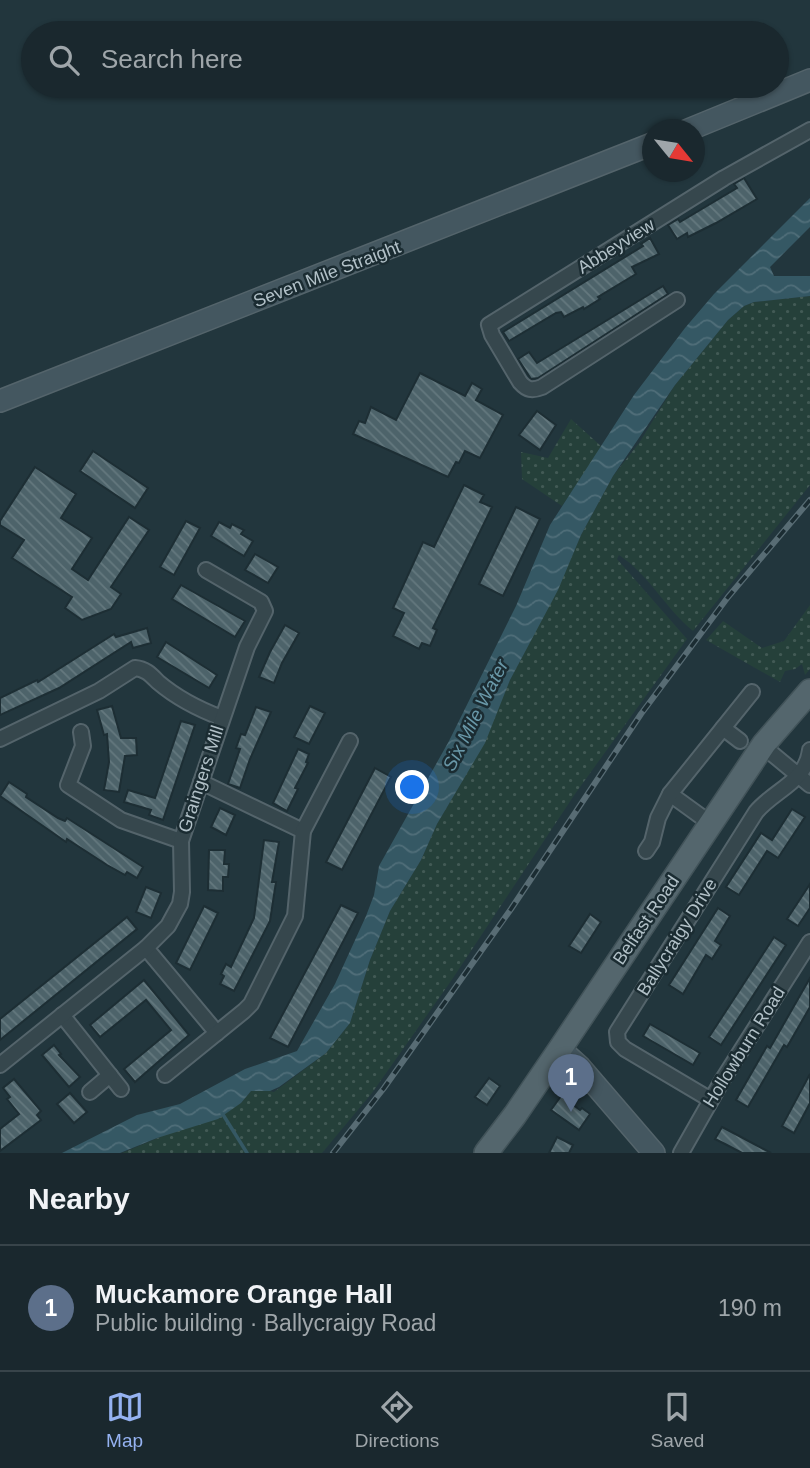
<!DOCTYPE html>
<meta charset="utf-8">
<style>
:root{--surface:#1a282e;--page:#27343a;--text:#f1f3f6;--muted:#9fa6aa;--line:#38444a;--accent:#95b2f1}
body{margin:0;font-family:Helvetica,sans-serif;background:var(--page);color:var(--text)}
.compass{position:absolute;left:642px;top:119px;width:63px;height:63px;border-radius:50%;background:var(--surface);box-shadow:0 2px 5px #0004;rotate:120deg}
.you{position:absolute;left:413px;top:788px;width:24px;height:24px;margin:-18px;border:5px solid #fff;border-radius:50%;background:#1a73e8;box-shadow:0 0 0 10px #1a73e833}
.badge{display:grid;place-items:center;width:46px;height:46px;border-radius:50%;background:var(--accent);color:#fff;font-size:23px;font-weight:700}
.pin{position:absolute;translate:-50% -58px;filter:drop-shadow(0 2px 4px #0008)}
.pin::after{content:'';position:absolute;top:37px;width:24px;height:21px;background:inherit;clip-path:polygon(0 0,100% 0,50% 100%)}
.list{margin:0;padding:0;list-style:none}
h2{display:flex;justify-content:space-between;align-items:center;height:91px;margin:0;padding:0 28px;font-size:30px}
h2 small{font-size:23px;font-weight:400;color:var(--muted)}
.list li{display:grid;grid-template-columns:46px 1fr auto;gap:21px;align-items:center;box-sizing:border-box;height:126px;padding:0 28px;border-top:2px solid var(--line)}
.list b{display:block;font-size:26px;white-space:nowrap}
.list p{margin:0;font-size:23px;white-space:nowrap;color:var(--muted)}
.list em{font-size:23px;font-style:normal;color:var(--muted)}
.icon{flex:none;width:38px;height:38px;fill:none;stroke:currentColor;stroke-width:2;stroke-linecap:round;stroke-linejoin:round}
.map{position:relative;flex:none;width:810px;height:1153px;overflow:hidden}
.search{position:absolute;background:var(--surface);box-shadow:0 2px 5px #0004;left:21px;right:21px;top:21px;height:77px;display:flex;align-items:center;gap:18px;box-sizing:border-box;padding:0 24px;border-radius:38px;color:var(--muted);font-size:26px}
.sheet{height:217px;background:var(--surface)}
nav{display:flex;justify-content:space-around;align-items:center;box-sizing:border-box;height:98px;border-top:2px solid var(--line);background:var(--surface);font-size:19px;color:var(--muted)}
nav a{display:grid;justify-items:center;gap:4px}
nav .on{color:var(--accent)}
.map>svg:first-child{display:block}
</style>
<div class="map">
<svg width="810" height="1153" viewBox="0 0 810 1153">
<defs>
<pattern id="grass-dots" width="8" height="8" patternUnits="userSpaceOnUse" patternTransform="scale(1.75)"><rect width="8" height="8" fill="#25403a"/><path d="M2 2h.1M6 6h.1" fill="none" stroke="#425a55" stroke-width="1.8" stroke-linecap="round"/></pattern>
<pattern id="water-waves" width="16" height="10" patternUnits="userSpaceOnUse" patternTransform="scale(1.75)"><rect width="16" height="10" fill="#355864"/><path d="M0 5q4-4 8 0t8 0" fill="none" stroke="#506e79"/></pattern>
<pattern id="building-back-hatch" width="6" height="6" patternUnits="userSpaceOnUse" patternTransform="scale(1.75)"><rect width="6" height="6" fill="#4d636a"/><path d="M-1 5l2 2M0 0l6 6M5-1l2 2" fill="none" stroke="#64787e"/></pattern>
</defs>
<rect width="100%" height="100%" fill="#22363d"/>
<g fill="url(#grass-dots)">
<path d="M810,296V485L693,631C666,609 649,575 619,555L617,559L687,639L575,794L451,981L372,1093L322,1153H122L241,1103L251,1091L260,1089L274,1092L326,1053L350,1023L370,960L390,911L421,860L437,824L476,757L510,680L558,588L581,535L613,476L639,443L675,385L728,320L744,306L754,302Z"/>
<polygon points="571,419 602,447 562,506 522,479 521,452 548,458"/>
<polygon points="810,605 810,669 805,675 802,664 795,669 785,671 780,682 706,640 723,621 762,648 784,641"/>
</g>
<polygon fill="url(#water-waves)" points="810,198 810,227 770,267 774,276 810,276 810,296 754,302 744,306 728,320 675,385 613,476 581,535 558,590 510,680 485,743 437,824 421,860 390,911 370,960 350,1023 326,1053 279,1087 270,1091 251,1091 241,1103 218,1119 157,1138 120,1153 62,1153 137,1115 180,1104 245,1069 297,1051 335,984 366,916 374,895 379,866 449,741 516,606 550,525 634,395 685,328 714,294"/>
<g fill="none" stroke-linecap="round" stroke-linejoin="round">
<polyline stroke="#355864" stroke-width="3.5" points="222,1113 247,1153"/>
</g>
<g fill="url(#building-back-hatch)" stroke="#1d2e34" stroke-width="2">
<polygon points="744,178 757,199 716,223 688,237 687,233 677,239 668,225 678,219 680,222 737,188 734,184"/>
<polygon points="650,238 659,254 632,267 636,274 598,297 600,299 584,309 583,307 564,317 561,312 556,313 509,341 503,332 643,246 641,244"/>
<polygon points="663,286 668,294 538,378 531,379 518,359 529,352 537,363"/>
<polygon points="420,373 465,396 472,383 482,389 476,400 503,415 480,458 465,451 459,463 456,462 448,477 353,434 359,421 365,423 371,407 396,420"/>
<polygon points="537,411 556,425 540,450 519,435"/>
<polygon points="93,451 148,488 135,508 80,471"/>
<polygon points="35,467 76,494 61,518 92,538 72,569 88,580 129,517 149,530 111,587 121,594 111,609 82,620 65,608 72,597 12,558 24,540 0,525 0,521"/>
<polygon points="464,485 484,495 480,502 492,507 433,628 437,630 430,646 422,643 419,649 393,636 404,613 393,608 423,542 434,547"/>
<polygon points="516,507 540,519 503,596 479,584"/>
<polygon points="186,521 200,528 174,575 160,567"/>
<polygon points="219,522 230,528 232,524 244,530 241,534 253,541 244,556 211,536"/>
<polygon points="255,554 278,567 268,583 245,570"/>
<polygon points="181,585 245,621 235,637 172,599"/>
<polygon points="285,625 299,633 282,663 274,683 259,677 270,652"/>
<polygon points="147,628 151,643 133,648 131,642 59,688 0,715 0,698 37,680 38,682 114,634 116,637"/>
<polygon points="166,642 217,675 209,688 157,657"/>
<polygon points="112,706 121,738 136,738 137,755 125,756 119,792 104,790 109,762 107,734 104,735 97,710"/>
<polygon points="310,706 325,713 309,744 294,737"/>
<polygon points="256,707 271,712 250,759 240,788 228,784 240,749 236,748 241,734 245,735"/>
<polygon points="181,721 195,725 163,820 149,815 151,810 124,802 128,790 155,798"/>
<polygon points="298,749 309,754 306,762 308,763 295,788 298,789 287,811 273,803"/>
<polygon points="375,768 391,777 342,870 326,862"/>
<polygon points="9,782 27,794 26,797 58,818 65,821 67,818 143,867 137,878 127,872 125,875 107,865 67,839 66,842 0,796"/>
<polygon points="220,808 235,815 226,835 211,827"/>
<polygon points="792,809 805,817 778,858 767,851 739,895 726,887 761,833 772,840"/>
<polygon points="264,840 279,842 272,882 276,882 270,921 234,991 220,984 224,976 221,974 226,964 231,967 254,918"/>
<polygon points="209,850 225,850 224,864 229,864 228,877 223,877 223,891 208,890"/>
<polygon points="810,884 810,908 798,926 787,919"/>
<polygon points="146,887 161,893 151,918 136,912"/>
<polygon points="341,905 358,913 288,1047 270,1038"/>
<polygon points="204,906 218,913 190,970 176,963"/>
<polygon points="718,908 730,916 715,941 721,945 712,959 706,955 683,994 669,985"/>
<polygon points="590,914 601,922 581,953 569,946"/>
<polygon points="127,917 137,929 0,1040 0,1019"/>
<polygon points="774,937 786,945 721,1045 709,1037"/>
<polygon points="810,978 810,1007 787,1047 784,1045 748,1107 736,1100 767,1046 770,1048"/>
<polygon points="144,980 189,1035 135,1082 124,1069 171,1030 146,1000 100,1037 90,1025"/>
<polygon points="650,1024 700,1053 693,1065 643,1036"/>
<polygon points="54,1045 61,1054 59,1055 80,1077 69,1087 42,1055"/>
<polygon points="810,1074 810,1103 794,1133 782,1126"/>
<polygon points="489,1078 500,1086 487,1105 475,1097"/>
<polygon points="14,1079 41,1111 37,1115 41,1120 0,1151 0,1129 19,1114 7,1099 10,1097 3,1088"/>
<polygon points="70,1093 87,1112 74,1123 57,1104"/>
<polygon points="561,1096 580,1110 582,1108 590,1114 579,1130 551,1110"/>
<polygon points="722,1127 741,1137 771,1153 742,1153 725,1144 715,1139"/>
<polygon points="557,1137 573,1145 569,1153 549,1153"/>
</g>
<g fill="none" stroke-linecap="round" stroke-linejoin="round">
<g stroke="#54646b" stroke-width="18">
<g id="street">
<path d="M677,300L542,387C532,391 527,390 520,382L492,335L489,325L724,178L810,130"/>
<polyline points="723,728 740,741"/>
<polyline points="81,732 83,746 68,785 121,820 181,841"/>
<path d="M0,739L99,691L135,668C146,669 151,675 158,682C178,699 198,709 222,718"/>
<polyline points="764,744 770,752 810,785"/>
<polyline points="201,782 303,831"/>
<polyline points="670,794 710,823"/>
<polyline points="646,851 652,842 658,818 670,794 752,692"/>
<polyline points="146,948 217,1033"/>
<polyline points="62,1015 121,1089"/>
<polyline points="0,1065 146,948 168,926 180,904 182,892 181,841 247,647 265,611 261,602 206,570"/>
<polyline points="165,1075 244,1011 251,1004 295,916 303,831 350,741"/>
<polyline points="90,1092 110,1075"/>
<path d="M711,1100L625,1049L618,1042L617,1032L756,812C774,790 806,782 810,750"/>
<polyline points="681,1153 723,1079 810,942"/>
</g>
</g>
<g stroke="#54646b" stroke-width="24">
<g id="secondary">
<polyline points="688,130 810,80"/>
<polyline points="0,401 652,144"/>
<polyline points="560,1049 580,1067 654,1153"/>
</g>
</g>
<g stroke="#425359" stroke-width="26">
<polyline id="primary" points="486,1153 515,1115 560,1049 764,744 810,691"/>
</g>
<use href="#street" stroke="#36474d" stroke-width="14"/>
<use href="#secondary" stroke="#445760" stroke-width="21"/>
<use href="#primary" stroke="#54666d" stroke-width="23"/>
<g stroke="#586c74" stroke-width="6">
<polyline id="rail" points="333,1153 384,1088 511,909 641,714 728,597 810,500"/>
</g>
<use href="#rail" stroke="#1b2c32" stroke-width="3.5" stroke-dasharray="10" stroke-linecap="butt"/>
</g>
<g text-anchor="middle" stroke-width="5" stroke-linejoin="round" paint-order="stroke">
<g font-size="18" fill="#b2c1c8" stroke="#1b2c32">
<text transform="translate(616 246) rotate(-32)" y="6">Abbeyview</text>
<text transform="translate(327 274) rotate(-21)" y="6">Seven Mile Straight</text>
<text transform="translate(201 779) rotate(-72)" y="6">Graingers Mill</text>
<text transform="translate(646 920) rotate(-56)" y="6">Belfast Road</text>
<text transform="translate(677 937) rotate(-58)" y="6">Ballycraigy Drive</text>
<text transform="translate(744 1047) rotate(-58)" y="6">Hollowburn Road</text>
</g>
<g font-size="19" font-style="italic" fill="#6998a8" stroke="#1b2c32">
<text transform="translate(475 715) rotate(-63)" y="7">Six Mile Water</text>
</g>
</g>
</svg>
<svg class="compass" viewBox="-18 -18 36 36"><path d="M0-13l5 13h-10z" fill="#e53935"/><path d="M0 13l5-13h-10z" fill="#9fa6aa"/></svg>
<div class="you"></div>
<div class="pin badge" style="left:571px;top:1112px;background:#5c6f8a">1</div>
<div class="search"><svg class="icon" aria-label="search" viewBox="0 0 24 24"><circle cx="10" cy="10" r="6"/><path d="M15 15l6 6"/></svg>Search here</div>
</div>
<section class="sheet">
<h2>Nearby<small></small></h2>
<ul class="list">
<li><span class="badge" style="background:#5c6f8a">1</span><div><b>Muckamore Orange Hall</b><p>Public building · Ballycraigy Road</p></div><em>190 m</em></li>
</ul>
</section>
<nav>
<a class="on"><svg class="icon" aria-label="map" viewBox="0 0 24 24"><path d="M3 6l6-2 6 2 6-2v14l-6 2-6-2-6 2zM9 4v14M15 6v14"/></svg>Map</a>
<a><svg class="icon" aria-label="directions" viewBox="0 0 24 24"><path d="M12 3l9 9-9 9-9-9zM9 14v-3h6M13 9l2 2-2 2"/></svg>Directions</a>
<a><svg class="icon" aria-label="saved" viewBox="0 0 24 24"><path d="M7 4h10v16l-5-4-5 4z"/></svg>Saved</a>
</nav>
